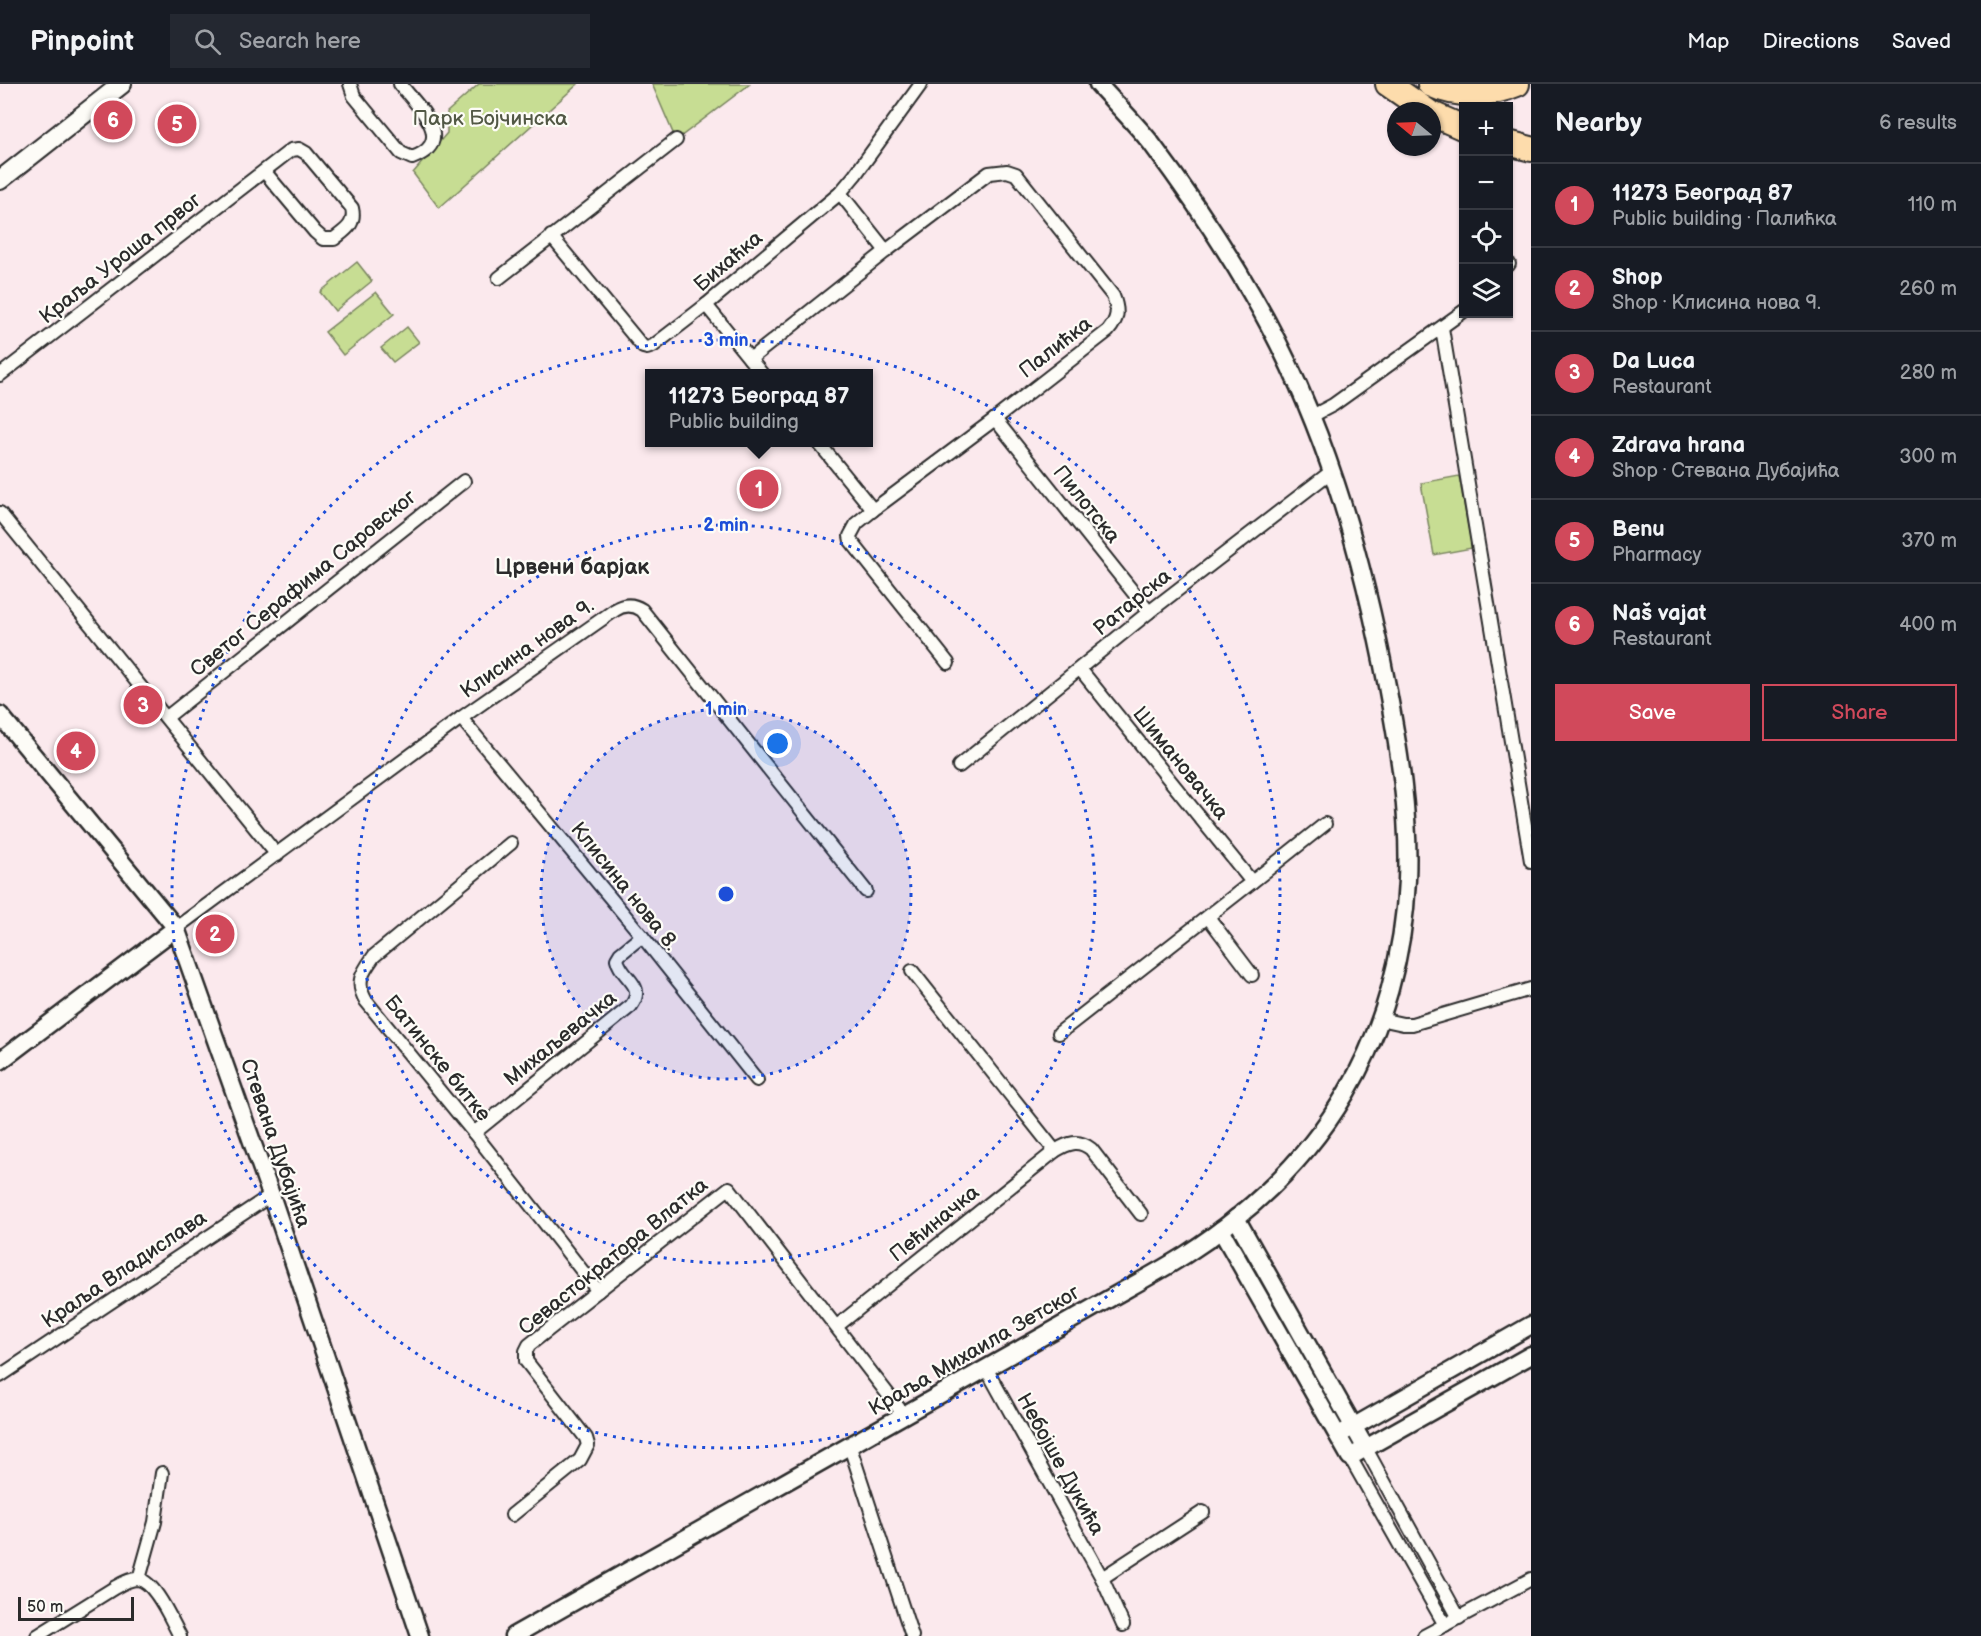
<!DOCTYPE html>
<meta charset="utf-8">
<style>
:root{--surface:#171b24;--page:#242831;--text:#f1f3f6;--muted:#9ea1a6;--line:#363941;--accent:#d1495b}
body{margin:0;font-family:"Balsamiq Sans",sans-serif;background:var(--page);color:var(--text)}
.controls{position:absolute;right:18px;top:18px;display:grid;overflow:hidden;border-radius:0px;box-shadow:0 2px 4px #0004}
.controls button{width:54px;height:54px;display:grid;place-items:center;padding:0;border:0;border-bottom:2px solid var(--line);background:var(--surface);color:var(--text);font:30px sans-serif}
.compass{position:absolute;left:1387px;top:18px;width:54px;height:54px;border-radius:50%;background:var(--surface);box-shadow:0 2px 4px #0004;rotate:289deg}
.scale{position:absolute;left:18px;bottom:15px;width:116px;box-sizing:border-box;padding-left:6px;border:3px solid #2b2b2b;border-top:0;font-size:16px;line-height:21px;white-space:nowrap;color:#2b2b2b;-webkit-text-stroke:4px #fdfcf7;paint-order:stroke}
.you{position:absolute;left:778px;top:660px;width:21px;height:21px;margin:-15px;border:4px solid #fff;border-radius:50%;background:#1a73e8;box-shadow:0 0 0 9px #1a73e833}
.badge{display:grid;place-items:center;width:39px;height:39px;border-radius:50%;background:var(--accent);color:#fff;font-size:20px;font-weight:700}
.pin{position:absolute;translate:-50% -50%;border:3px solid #fff;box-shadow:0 2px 6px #0006}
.popup{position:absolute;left:645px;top:285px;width:228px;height:78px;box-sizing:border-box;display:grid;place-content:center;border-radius:0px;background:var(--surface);filter:drop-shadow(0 2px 4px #0005);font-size:20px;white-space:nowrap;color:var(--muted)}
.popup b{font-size:22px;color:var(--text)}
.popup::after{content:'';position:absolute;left:50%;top:100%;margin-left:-12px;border:12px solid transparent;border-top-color:var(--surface)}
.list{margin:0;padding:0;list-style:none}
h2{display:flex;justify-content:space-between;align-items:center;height:78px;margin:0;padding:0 24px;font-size:26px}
h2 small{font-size:20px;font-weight:400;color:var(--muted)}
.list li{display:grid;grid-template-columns:39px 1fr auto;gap:18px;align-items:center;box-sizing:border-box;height:84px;padding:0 24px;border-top:2px solid var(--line)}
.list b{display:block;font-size:22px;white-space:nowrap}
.list p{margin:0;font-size:20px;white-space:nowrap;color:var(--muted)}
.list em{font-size:20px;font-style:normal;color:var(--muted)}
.actions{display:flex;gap:12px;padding:18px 24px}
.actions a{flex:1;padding:14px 0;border:2px solid var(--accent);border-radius:0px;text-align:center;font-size:21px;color:var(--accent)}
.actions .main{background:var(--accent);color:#fff}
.icon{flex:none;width:33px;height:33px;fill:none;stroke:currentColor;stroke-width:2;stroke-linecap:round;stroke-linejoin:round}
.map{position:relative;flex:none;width:1531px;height:1552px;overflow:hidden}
header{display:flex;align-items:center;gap:36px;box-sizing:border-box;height:84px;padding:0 30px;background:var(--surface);border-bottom:2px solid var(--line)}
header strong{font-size:28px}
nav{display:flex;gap:33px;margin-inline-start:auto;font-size:21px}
.search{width:420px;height:54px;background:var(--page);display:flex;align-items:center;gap:15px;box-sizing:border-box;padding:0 21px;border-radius:0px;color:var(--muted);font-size:22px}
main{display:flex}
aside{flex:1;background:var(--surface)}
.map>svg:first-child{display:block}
</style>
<header>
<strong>Pinpoint</strong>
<div class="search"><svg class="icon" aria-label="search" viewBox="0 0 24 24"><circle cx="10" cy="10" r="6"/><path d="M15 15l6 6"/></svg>Search here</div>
<nav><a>Map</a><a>Directions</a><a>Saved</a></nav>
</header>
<main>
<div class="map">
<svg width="1531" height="1552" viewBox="0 0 1531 1552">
<rect width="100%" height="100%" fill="#fbe9ed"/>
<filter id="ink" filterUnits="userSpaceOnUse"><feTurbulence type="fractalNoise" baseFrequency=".0167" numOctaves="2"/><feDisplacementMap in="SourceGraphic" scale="12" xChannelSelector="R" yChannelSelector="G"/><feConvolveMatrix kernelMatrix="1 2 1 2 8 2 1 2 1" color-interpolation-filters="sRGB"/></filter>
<g filter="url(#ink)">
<g fill="#c7dd93" stroke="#79845f" stroke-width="1.5">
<polygon points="479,0 578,0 439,124 413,89 447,49 447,28"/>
<polygon points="652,0 750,0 676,56"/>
<polygon points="357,178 372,197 335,227 320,208"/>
<polygon points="376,208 394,230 343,271 325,248"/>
<polygon points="407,243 419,258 393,278 381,264"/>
<polygon points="1459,392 1472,464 1434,471 1421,399"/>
</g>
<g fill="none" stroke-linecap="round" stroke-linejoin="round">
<g stroke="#2b2b2b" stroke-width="16">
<g id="minor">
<path d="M350,0L354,12L401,69L412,74C458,57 417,22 400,0"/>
<polyline points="551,152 643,263 647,264 653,262 706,221 840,109 855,91 921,0"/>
<polyline points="1508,181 1509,180"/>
<polyline points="499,194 676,56"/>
<polyline points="706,221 762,290"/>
<polyline points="1442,244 1531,777"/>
<polyline points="750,275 886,167"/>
<path d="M0,291L291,66L299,65L306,69L352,124C356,141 345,146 334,155H323L315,148L264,87"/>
<polyline points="1312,332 1333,321 1464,227"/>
<polyline points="995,335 1149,528"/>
<path d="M818,358L873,426L995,335L1108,247C1118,235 1119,227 1113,212L1016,90L1007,87L989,89L886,167L840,109"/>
<polyline points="873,426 857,439 850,452 851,457 948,579"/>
<polyline points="0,429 277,771"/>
<polyline points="167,633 464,397"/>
<polyline points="461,634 642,852 757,996"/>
<polyline points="959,682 1149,528 1332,387"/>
<path d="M511,759L374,872C362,889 355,898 366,917L474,1049L598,1207"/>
<polyline points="1252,798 1325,740"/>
<polyline points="1208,833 1252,891"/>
<path d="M176,844L461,634L615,526C624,520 633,520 642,526L866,807"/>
<polyline points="912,887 1055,1067"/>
<polyline points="1380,935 1403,940 1412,940 1531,905"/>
<polyline points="1059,949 1252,798 1080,585"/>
<path d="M474,1049L631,922C647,900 621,895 617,875L620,870L642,852"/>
<path d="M837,1242L1055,1067C1068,1059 1078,1055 1091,1065L1141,1130"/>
<polyline points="986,1284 1102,1494 1123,1541"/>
<polyline points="0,1292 271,1111"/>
<polyline points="850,1363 912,1552"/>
<polyline points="1365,1363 1459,1534"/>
<polyline points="1350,1373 1445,1541"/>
<polyline points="512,1431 580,1376 588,1361 586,1354 526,1277 526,1267 529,1261 729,1104 904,1331"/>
<polyline points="1102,1494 1203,1428"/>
<polyline points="139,1495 155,1438 162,1389"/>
<path d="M37,1552L114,1504C121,1500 129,1495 137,1495C155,1496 172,1538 180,1552"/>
<polyline points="1424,1552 1531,1495"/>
</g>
</g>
<g stroke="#2b2b2b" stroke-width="21">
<g id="tertiary">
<polyline points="0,631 176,844 271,1111 420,1552"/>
<polyline points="0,977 176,844"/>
<polyline points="1236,1134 1365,1363"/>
<polyline points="1221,1146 1350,1373 1531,1271"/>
<polyline points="1344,1348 1531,1241"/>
<path d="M513,1552L1091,1225C1122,1207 1155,1190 1185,1171C1250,1129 1307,1076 1346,1009C1384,945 1404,869 1407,796C1410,731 1399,666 1387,602C1361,465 1322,330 1251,209C1221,157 1187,107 1151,59C1135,39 1116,20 1098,0"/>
</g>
</g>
<g stroke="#2b2b2b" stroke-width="22">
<polyline id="secondary" points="0,96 122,0"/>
</g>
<g stroke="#2b2b2b" stroke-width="28">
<g id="motorway">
<polyline points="1388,0 1427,27"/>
<path d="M1430,0C1458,13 1489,12 1517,0"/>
<polyline points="1432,30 1464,44"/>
<polyline points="1508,59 1531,65"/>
</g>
</g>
<use href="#minor" stroke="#fdfcf7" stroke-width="12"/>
<use href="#tertiary" stroke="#fdfcf7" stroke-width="16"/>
<use href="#secondary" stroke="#fdfcf7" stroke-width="18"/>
<use href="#motorway" stroke="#fddcac" stroke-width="24"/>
</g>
</g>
<circle cx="726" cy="810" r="185" fill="#1d4ed8" fill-opacity=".12"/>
<g fill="none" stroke="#1d4ed8" stroke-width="3" stroke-dasharray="3 6">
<circle cx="726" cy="810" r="185"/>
<circle cx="726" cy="810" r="369"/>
<circle cx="726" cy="810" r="554"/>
</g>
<g text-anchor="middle" stroke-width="4.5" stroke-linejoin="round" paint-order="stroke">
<g font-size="21" fill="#525845" stroke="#fdfcf7">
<text x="490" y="41">Парк Бојчинска</text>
</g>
<g font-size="21" fill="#2b2b2b" stroke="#fdfcf7">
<text transform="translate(120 174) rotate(-38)" y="7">Краља Уроша првог</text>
<text transform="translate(728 177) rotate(-40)" y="7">Бихаћка</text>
<text transform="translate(1055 263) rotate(-38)" y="7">Палићка</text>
<text transform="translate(1087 420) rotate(51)" y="7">Пилотска</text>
<text transform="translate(303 499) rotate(-39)" y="7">Светог Серафима Саровског</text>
<text transform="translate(1132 518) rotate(-39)" y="7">Ратарска</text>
<text transform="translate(527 564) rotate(-35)" y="7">Клисина нова 9.</text>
<text transform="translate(1181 679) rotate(51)" y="7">Шимановачка</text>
<text transform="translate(625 802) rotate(51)" y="7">Клисина нова 8.</text>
<text transform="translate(560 954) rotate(-39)" y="7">Михаљевачка</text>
<text transform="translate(438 974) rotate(51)" y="7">Батинске битке</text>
<text transform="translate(276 1059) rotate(71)" y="7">Стевана Дубајића</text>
<text transform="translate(934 1139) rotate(-39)" y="7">Пећиначка</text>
<text transform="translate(613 1172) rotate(-39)" y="7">Севастократора Влатка</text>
<text transform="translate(124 1185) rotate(-34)" y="7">Краља Владислава</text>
<text transform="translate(974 1266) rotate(-30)" y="7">Краља Михаила Зетског</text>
<text transform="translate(1061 1380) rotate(61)" y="7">Небојше Дукића</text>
</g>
<g font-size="22" font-weight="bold" fill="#2b2b2b" stroke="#fdfcf7">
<text x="572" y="490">Црвени барјак</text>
</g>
</g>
<circle cx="726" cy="810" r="9" fill="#1d4ed8" stroke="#fdfcf7" stroke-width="3"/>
<g font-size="18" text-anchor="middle" font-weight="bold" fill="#1d4ed8" stroke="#fdfcf7" stroke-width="4.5" stroke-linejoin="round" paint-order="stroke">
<text x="726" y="262">3 min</text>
<text x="726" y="447">2 min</text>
<text x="726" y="631">1 min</text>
</g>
</svg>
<div class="controls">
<button>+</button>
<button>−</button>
<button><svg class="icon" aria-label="locate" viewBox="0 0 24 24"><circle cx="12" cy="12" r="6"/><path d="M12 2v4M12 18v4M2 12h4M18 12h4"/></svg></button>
<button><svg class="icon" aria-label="layers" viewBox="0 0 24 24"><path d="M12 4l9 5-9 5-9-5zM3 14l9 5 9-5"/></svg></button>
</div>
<svg class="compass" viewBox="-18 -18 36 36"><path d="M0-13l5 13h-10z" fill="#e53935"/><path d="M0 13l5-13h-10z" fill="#9ea1a6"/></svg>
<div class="scale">50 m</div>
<div class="you"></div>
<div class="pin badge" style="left:759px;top:405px">1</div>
<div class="popup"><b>11273 Београд 87</b>Public building</div>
<div class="pin badge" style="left:215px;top:850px">2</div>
<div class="pin badge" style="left:143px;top:621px">3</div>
<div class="pin badge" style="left:76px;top:667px">4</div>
<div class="pin badge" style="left:177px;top:40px">5</div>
<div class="pin badge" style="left:113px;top:36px">6</div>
</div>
<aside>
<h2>Nearby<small>6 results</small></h2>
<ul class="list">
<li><span class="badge">1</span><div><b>11273 Београд 87</b><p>Public building · Палићка</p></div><em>110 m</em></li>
<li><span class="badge">2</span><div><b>Shop</b><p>Shop · Клисина нова 9.</p></div><em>260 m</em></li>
<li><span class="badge">3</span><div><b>Da Luca</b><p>Restaurant</p></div><em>280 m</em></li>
<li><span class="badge">4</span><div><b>Zdrava hrana</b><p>Shop · Стевана Дубајића</p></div><em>300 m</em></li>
<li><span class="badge">5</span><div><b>Benu</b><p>Pharmacy</p></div><em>370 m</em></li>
<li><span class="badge">6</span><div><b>Naš vajat</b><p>Restaurant</p></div><em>400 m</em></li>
</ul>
<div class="actions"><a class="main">Save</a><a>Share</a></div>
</aside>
</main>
